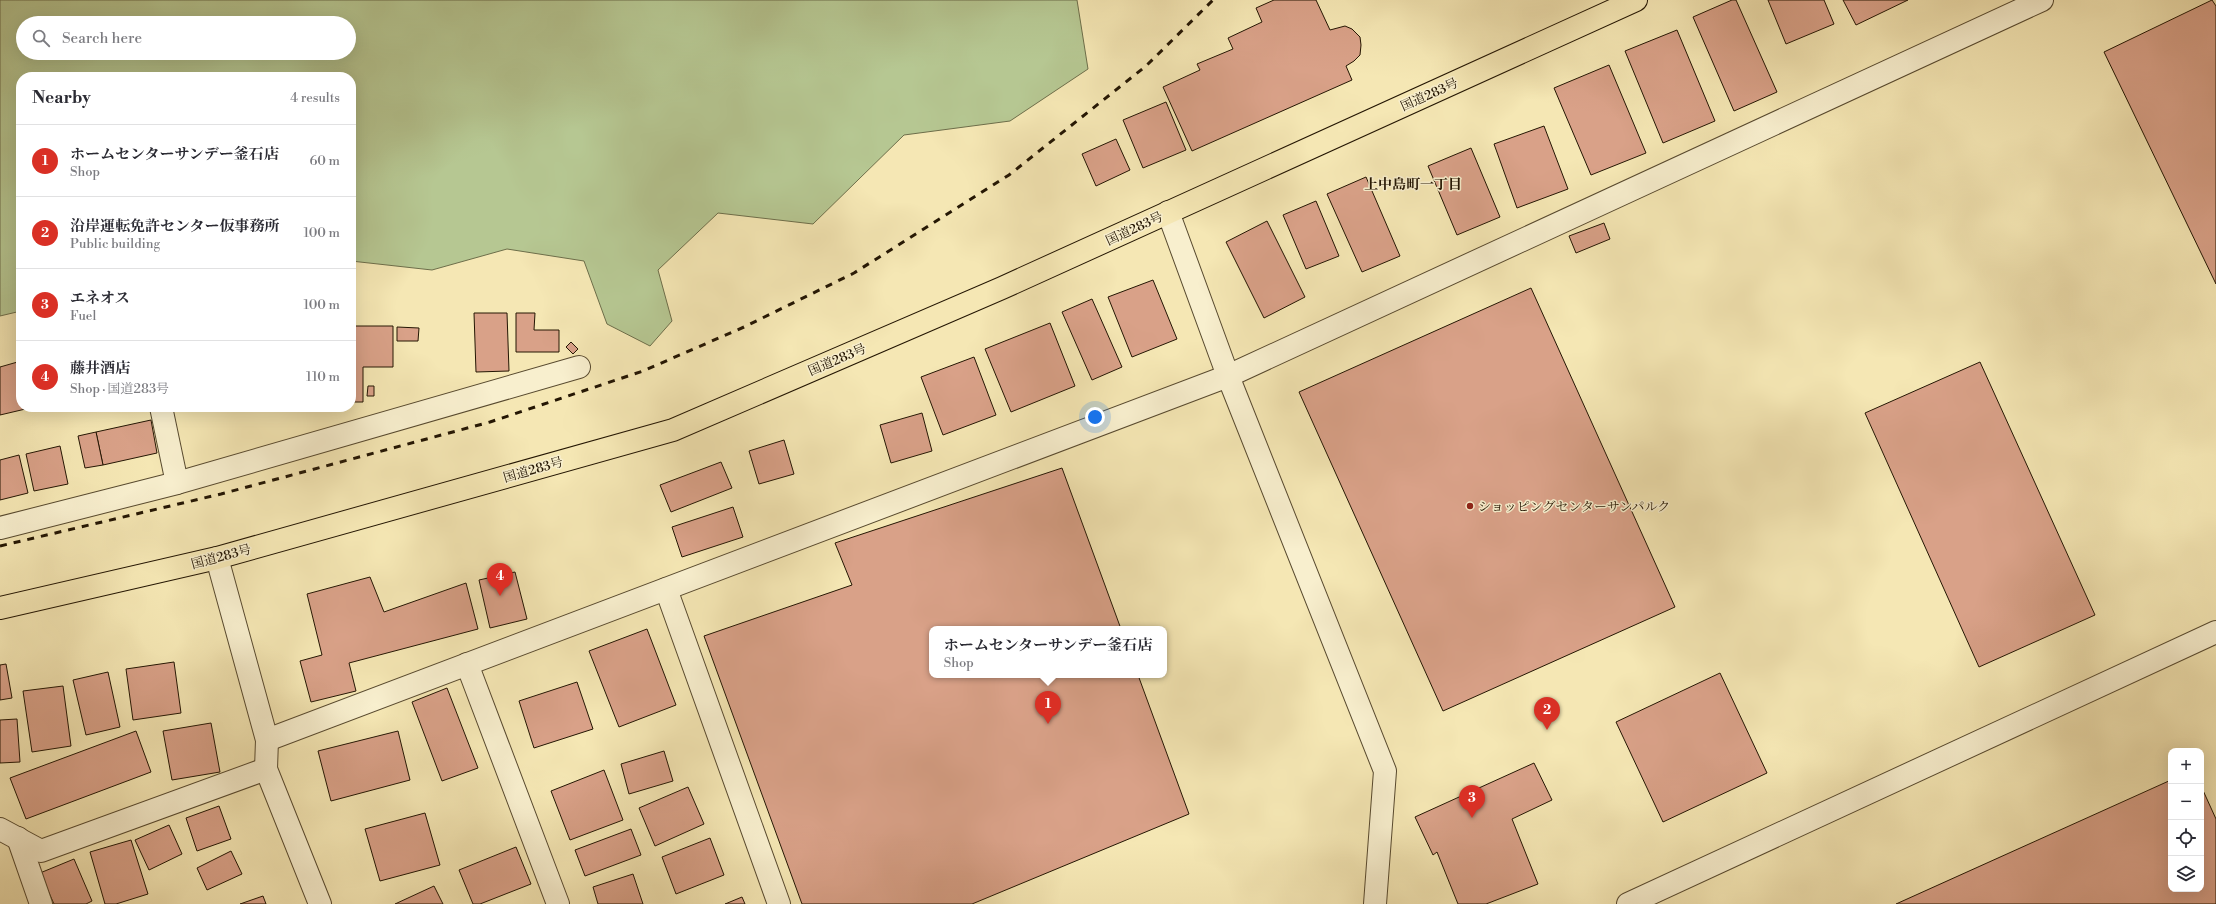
<!DOCTYPE html>
<meta charset="utf-8">
<style>
:root{--surface:#fff;--page:#f7f7f7;--text:#2b2b33;--muted:#7c7c81;--line:#e1e1e2;--accent:#d93025}
body{margin:0;font-family:"Libre Bodoni","Noto Serif JP",serif;background:var(--page);color:var(--text)}
.controls{position:absolute;right:12px;bottom:12px;display:grid;overflow:hidden;border-radius:8px;box-shadow:0 4px 16px #0002}
.controls button{width:36px;height:36px;display:grid;place-items:center;padding:0;border:0;border-bottom:1px solid var(--line);background:var(--surface);color:var(--text);font:20px sans-serif}
.you{position:absolute;left:1095px;top:417px;width:14px;height:14px;margin:-10px;border:3px solid #fff;border-radius:50%;background:#1a73e8;box-shadow:0 0 0 6px #1a73e833}
.badge{display:grid;place-items:center;width:26px;height:26px;border-radius:50%;background:var(--accent);color:#fff;font-size:13px;font-weight:700}
.pin{position:absolute;translate:-50% -33px;filter:drop-shadow(0 1px 2px #0008)}
.pin::after{content:'';position:absolute;top:21px;width:14px;height:12px;background:inherit;clip-path:polygon(0 0,100% 0,50% 100%)}
.popup{position:absolute;left:929px;top:626px;width:238px;height:52px;box-sizing:border-box;display:grid;place-content:center;border-radius:8px;background:var(--surface);filter:drop-shadow(0 1px 3px #0005);font-size:13px;white-space:nowrap;color:var(--muted)}
.popup b{font-size:15px;color:var(--text)}
.popup::after{content:'';position:absolute;left:50%;top:100%;margin-left:-8px;border:8px solid transparent;border-top-color:var(--surface)}
.list{margin:0;padding:0;list-style:none}
h2{display:flex;justify-content:space-between;align-items:center;height:52px;margin:0;padding:0 16px;font-size:17px}
h2 small{font-size:13px;font-weight:400;color:var(--muted)}
.list li{display:grid;grid-template-columns:26px 1fr auto;gap:12px;align-items:center;box-sizing:border-box;height:72px;padding:0 16px;border-top:1px solid var(--line)}
.list b{display:block;font-size:15px;white-space:nowrap}
.list p{margin:0;font-size:13px;white-space:nowrap;color:var(--muted)}
.list em{font-size:13px;font-style:normal;color:var(--muted)}
.icon{flex:none;width:22px;height:22px;fill:none;stroke:currentColor;stroke-width:2;stroke-linecap:round;stroke-linejoin:round}
.map{position:relative;flex:none;width:2216px;height:904px;overflow:hidden}
.search{position:absolute;background:var(--surface);box-shadow:0 4px 16px #0002;left:16px;top:16px;width:340px;height:44px;display:flex;align-items:center;gap:10px;box-sizing:border-box;padding:0 14px;border-radius:22px;color:var(--muted);font-size:15px}
.panel{position:absolute;background:var(--surface);box-shadow:0 4px 16px #0002;left:16px;top:72px;width:340px;height:340px;border-radius:16px}
.map>svg:first-child{display:block}
</style>
<div class="map">
<svg width="2216" height="904" viewBox="0 0 2216 904">
<rect width="100%" height="100%" fill="#f5e7b4"/>
<filter id="stains"><feTurbulence type="fractalNoise" baseFrequency=".005" numOctaves="4"/><feColorMatrix values="0 0 0 0 .2 0 0 0 0 .09 0 0 0 0 .02 0 0 0 .5 -.17"/></filter>
<radialGradient id="worn" r=".72"><stop offset=".6" stop-color="#630" stop-opacity="0"/><stop offset="1" stop-color="#630" stop-opacity=".3"/></radialGradient>
<path fill="#b6c792" stroke="#6d6e4a" fill-rule="evenodd" d="M0,0H1077L1088,69L1010,121L904,135L813,224L718,213L658,270L672,321L650,346L607,324L584,261L507,249L432,270L351,261V77H21V311L0,316ZM23,23H349V53H23Z"/>
<g fill="#d9a188" stroke="#241603">
<polygon points="1274,0 1316,0 1330,30 1345,26 1352,29 1360,37 1361,45 1360,55 1354,61 1346,66 1352,80 1192,151 1163,87 1200,70 1197,64 1233,49 1228,38 1262,22 1256,8"/>
<polygon points="1732,0 1736,0 1777,92 1734,111 1693,17"/>
<polygon points="1768,0 1824,0 1834,24 1786,44"/>
<polygon points="1843,0 1908,0 1856,25"/>
<polygon points="2212,0 2216,6 2216,284 2104,52"/>
<polygon points="1677,30 1715,121 1663,143 1625,51"/>
<polygon points="1609,65 1646,153 1591,175 1554,88"/>
<polygon points="1166,102 1186,150 1143,168 1123,120"/>
<polygon points="1544,126 1568,189 1517,208 1494,144"/>
<polygon points="1116,139 1130,170 1096,186 1082,154"/>
<polygon points="1471,148 1500,217 1457,235 1428,166"/>
<polygon points="1366,177 1400,256 1362,272 1327,194"/>
<polygon points="1316,201 1339,256 1306,269 1283,215"/>
<polygon points="1267,221 1305,297 1264,318 1226,242"/>
<polygon points="1604,223 1610,239 1576,253 1569,236"/>
<polygon points="1153,280 1177,339 1132,357 1108,297"/>
<polygon points="1531,288 1675,607 1443,711 1299,392"/>
<polygon points="1092,299 1122,367 1092,380 1062,312"/>
<polygon points="474,313 507,313 509,371 476,372"/>
<polygon points="516,313 535,313 534,330 559,330 559,352 516,352"/>
<polygon points="1050,323 1075,386 1011,412 985,349"/>
<polygon points="351,326 393,326 393,367 363,367 363,402 351,402"/>
<polygon points="397,327 419,328 418,341 397,341"/>
<polygon points="571,342 578,349 573,354 566,347"/>
<polygon points="974,357 996,415 943,435 921,377"/>
<polygon points="21,361 21,407 34,407 0,415 0,367"/>
<polygon points="1980,362 2095,615 1979,667 1865,413"/>
<polygon points="368,386 374,386 374,396 367,396"/>
<polygon points="922,413 932,451 891,463 880,425"/>
<polygon points="151,420 157,453 103,465 96,432"/>
<polygon points="96,432 103,465 85,468 78,436"/>
<polygon points="784,440 794,474 759,484 749,451"/>
<polygon points="60,446 68,484 34,491 26,454"/>
<polygon points="19,455 28,493 0,500 0,460"/>
<polygon points="721,462 732,488 671,512 660,485"/>
<polygon points="1062,468 1121,629 932,629 932,675 1138,675 1189,814 972,904 802,904 704,636 852,585 835,543"/>
<polygon points="733,507 743,537 682,557 672,527"/>
<polygon points="515,572 527,619 490,628 479,580"/>
<polygon points="370,577 384,612 466,583 478,629 349,663 356,691 311,702 300,661 322,655 307,594"/>
<polygon points="647,629 676,705 619,727 589,651"/>
<polygon points="174,662 181,713 133,720 126,669"/>
<polygon points="6,664 12,698 0,700 0,665"/>
<polygon points="108,672 120,727 86,735 73,680"/>
<polygon points="1720,673 1767,773 1663,822 1616,722"/>
<polygon points="577,682 593,729 534,748 519,701"/>
<polygon points="63,686 71,746 32,752 23,691"/>
<polygon points="447,688 478,768 442,781 412,702"/>
<polygon points="17,719 20,762 0,763 0,720"/>
<polygon points="211,723 220,772 172,780 163,731"/>
<polygon points="136,731 151,772 26,819 10,778"/>
<polygon points="398,731 410,780 331,801 318,751"/>
<polygon points="664,751 673,781 629,794 621,764"/>
<polygon points="1534,763 1552,800 1512,819 1538,884 1486,904 1458,904 1437,852 1433,855 1415,817"/>
<polygon points="604,770 623,820 570,840 551,791"/>
<polygon points="2171,780 2171,889 2201,889 2201,786 2216,819 2216,904 1896,904"/>
<polygon points="688,787 704,824 655,846 639,808"/>
<polygon points="219,806 231,839 197,851 186,818"/>
<polygon points="425,813 440,865 380,881 365,829"/>
<polygon points="169,825 182,854 149,870 135,840"/>
<polygon points="631,829 641,855 585,876 575,850"/>
<polygon points="710,838 724,875 676,894 662,857"/>
<polygon points="131,840 148,894 116,904 105,904 90,852"/>
<polygon points="516,847 531,884 480,904 473,904 459,870"/>
<polygon points="231,851 242,874 207,890 197,868"/>
<polygon points="74,859 92,901 86,904 54,904 40,873"/>
<polygon points="633,874 643,904 598,904 593,887"/>
<polygon points="434,886 443,904 395,904"/>
<polygon points="263,896 266,904 240,904"/>
<polygon points="742,897 745,904 725,904"/>
</g>
<g fill="none" stroke-linecap="round" stroke-linejoin="round">
<g stroke="#584a2f" stroke-width="24">
<g id="minor">
<polyline points="1168,212 1228,376 1385,771 1375,904"/>
<polyline points="161,407 177,483"/>
<polyline points="0,528 177,483 579,367"/>
<polyline points="217,558 267,740 266,769 320,904"/>
<polyline points="666,589 779,904"/>
<polyline points="467,664 558,904"/>
<polyline points="267,740 1228,376 2042,0"/>
<polyline points="0,829 41,851 266,769"/>
<polyline points="18,838 41,904"/>
<polyline points="1628,904 2216,632"/>
</g>
</g>
<g stroke="#241603" stroke-width="24">
<polyline id="highway" points="0,608 217,558 673,430 1002,288 1636,0"/>
</g>
<use href="#minor" stroke="#f8efce" stroke-width="22"/>
<use href="#highway" stroke="#f5e7b4" stroke-width="22"/>
<polyline stroke="#241603" stroke-width="3" stroke-dasharray="7 7" stroke-linecap="butt" points="0,546 221,494 490,422 643,371 744,327 854,273 1009,175 1146,66 1213,0"/>
</g>
<circle fill="#8f2418" stroke="#f8efce" stroke-width="1.5" cx="1470" cy="506" r="4"/>
<g text-anchor="middle" stroke-width="3" stroke-linejoin="round" paint-order="stroke">
<g font-size="13" fill="#241603" stroke="#f8efce">
<text transform="translate(1429 94) rotate(-24)" y="5">国道283号</text>
<text transform="translate(1134 228) rotate(-25)" y="5">国道283号</text>
<text transform="translate(837 359) rotate(-23)" y="5">国道283号</text>
<text transform="translate(533 469) rotate(-16)" y="5">国道283号</text>
<text transform="translate(221 556) rotate(-15)" y="5">国道283号</text>
</g>
<g font-size="13" fill="#241603" stroke="#f8efce" text-anchor="start">
<text x="1478" y="511">ショッピングセンターサンパルク</text>
</g>
<g font-size="14" font-weight="bold" fill="#241603" stroke="#f8efce">
<text x="1413" y="189">上中島町一丁目</text>
</g>
</g>
<rect width="100%" height="100%" filter="url(#stains)"/>
<rect width="100%" height="100%" fill="url(#worn)"/>
</svg>
<div class="controls">
<button>+</button>
<button>−</button>
<button><svg class="icon" aria-label="locate" viewBox="0 0 24 24"><circle cx="12" cy="12" r="6"/><path d="M12 2v4M12 18v4M2 12h4M18 12h4"/></svg></button>
<button><svg class="icon" aria-label="layers" viewBox="0 0 24 24"><path d="M12 4l9 5-9 5-9-5zM3 14l9 5 9-5"/></svg></button>
</div>
<div class="you"></div>
<div class="pin badge" style="left:1048px;top:724px">1</div>
<div class="popup"><b>ホームセンターサンデー釜石店</b>Shop</div>
<div class="pin badge" style="left:1547px;top:730px">2</div>
<div class="pin badge" style="left:1472px;top:818px">3</div>
<div class="pin badge" style="left:500px;top:596px">4</div>
<div class="search"><svg class="icon" aria-label="search" viewBox="0 0 24 24"><circle cx="10" cy="10" r="6"/><path d="M15 15l6 6"/></svg>Search here</div>
<section class="panel">
<h2>Nearby<small>4 results</small></h2>
<ul class="list">
<li><span class="badge">1</span><div><b>ホームセンターサンデー釜石店</b><p>Shop</p></div><em>60 m</em></li>
<li><span class="badge">2</span><div><b>沿岸運転免許センター仮事務所</b><p>Public building</p></div><em>100 m</em></li>
<li><span class="badge">3</span><div><b>エネオス</b><p>Fuel</p></div><em>100 m</em></li>
<li><span class="badge">4</span><div><b>藤井酒店</b><p>Shop · 国道283号</p></div><em>110 m</em></li>
</ul>
</section>
</div>
